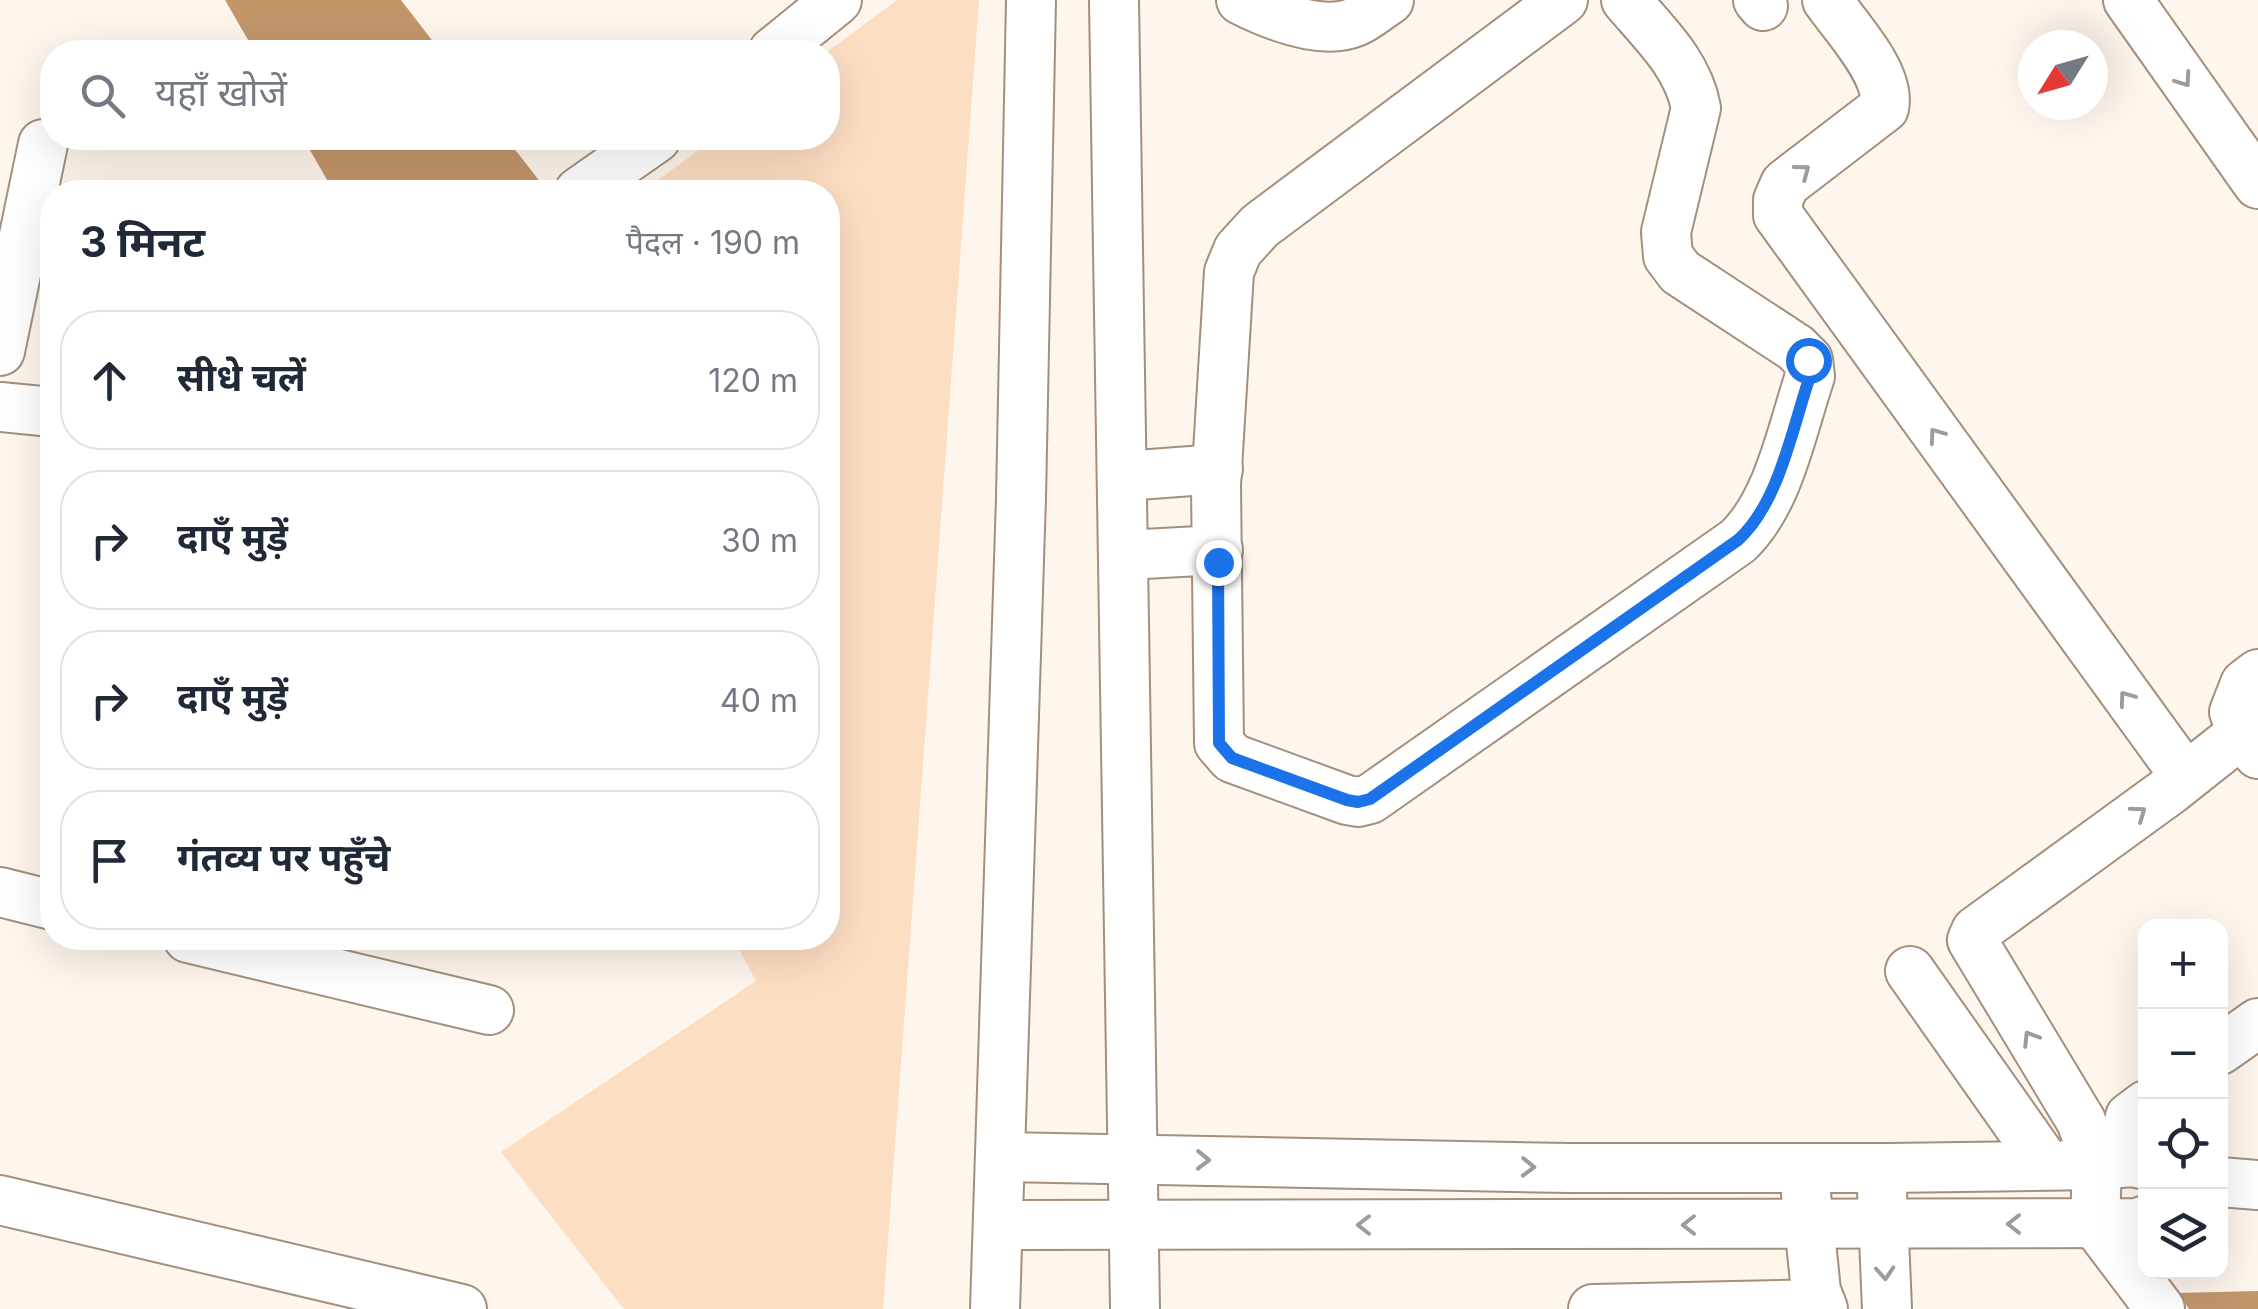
<!DOCTYPE html>
<html lang="hi">
<meta charset="utf-8">
<style>
:root{--surface:#fff;--page:#f6f6f7;--text:#1f2937;--muted:#747a83;--line:#e0e1e3}
body{margin:0;font-family:Inter,"Noto Sans Devanagari",sans-serif;background:var(--page);color:var(--text)}
.controls{position:absolute;right:30px;bottom:30px;display:grid;overflow:hidden;border-radius:20px;box-shadow:0 10px 40px #0002}
.controls button{width:90px;height:90px;display:grid;place-items:center;padding:0;border:0;border-bottom:2px solid var(--line);background:var(--surface);color:var(--text);font:50px sans-serif}
.compass{position:absolute;left:2018px;top:30px;width:90px;height:90px;border-radius:50%;background:var(--surface);box-shadow:0 10px 40px #0002;rotate:233deg}
.stop{position:absolute;width:30px;height:30px;margin:-22px;border:8px solid #1a73e8;border-radius:50%;background:#fff}
.stop.end{background:#1a73e8;border-color:#fff;box-shadow:0 2px 10px #0008}
.list{margin:0;padding:0;list-style:none}
h2{display:flex;justify-content:space-between;align-items:center;height:130px;margin:0;padding:0 40px;font-size:42px}
h2 small{font-size:32px;font-weight:400;color:var(--muted)}
.list li{display:grid;grid-template-columns:65px 1fr auto;gap:30px;align-items:center;box-sizing:border-box;height:140px;margin:0 20px 20px;padding:0 20px;border:2px solid var(--line);border-radius:40px}
.list b{display:block;font-size:38px;white-space:nowrap}
.list em{font-size:32px;font-style:normal;color:var(--muted)}
.icon{flex:none;width:55px;height:55px;fill:none;stroke:currentColor;stroke-width:2;stroke-linecap:round;stroke-linejoin:round}
.map{position:relative;flex:none;width:2258px;height:1309px;overflow:hidden}
.search{position:absolute;background:var(--surface);box-shadow:0 10px 40px #0002;left:40px;top:40px;width:800px;height:110px;display:flex;align-items:center;gap:25px;box-sizing:border-box;padding:0 35px;border-radius:40px;color:var(--muted);font-size:38px}
.panel{position:absolute;background:var(--surface);box-shadow:0 10px 40px #0002;left:40px;top:180px;width:800px;height:770px;border-radius:40px}
.map>svg:first-child{display:block}
</style>
<div class="map">
<svg width="2258" height="1309" viewBox="0 0 2258 1309">
<rect width="100%" height="100%" fill="#fef5ec"/>
<polygon fill="#fcdec2" points="897,0 979,0 883,1309 624,1309 501,1152 756,981 733,938 828,938 828,452 832,448 828,442 828,192 642,192 715,138 828,138 827,52"/>
<g fill="#c3966a">
<polygon points="225,0 401,0 441,52 255,52"/>
<polygon points="303,138 506,138 548,192 334,192"/>
<polygon points="2258,1291 2258,1309 2189,1309 2178,1293"/>
</g>
<g fill="none" stroke-linecap="round" stroke-linejoin="round">
<g stroke="#a48f7d" stroke-width="52">
<g id="minor">
<polyline points="1114,0 1135,1309"/>
<path d="M1241,0C1271,15 1322,36 1355,22C1367,17 1378,7 1389,0"/>
<path d="M1563,0L1260,226L1238,250L1229,272L1216,485L1219,743L1232,758L1347,800L1358,802L1370,799L1738,541C1779,502 1792,429 1810,376L1808,360L1796,348L1680,272L1668,256L1666,232L1696,108C1688,64 1654,33 1626,0"/>
<polyline points="1758,0 1763,6"/>
<path d="M1827,0C1846,27 1892,75 1884,108L1785,184L1778,200V215L2185,776"/>
<polyline points="2128,0 2258,184"/>
<polyline points="773,52 837,0"/>
<polyline points="579,192 656,138"/>
<polyline points="0,351 43,144"/>
<polyline points="0,407 52,412"/>
<polyline points="1124,476 1218,469"/>
<polyline points="1125,555 1218,550"/>
<polyline points="2258,674 2245,684 2234,712 2242,733 2258,754"/>
<polyline points="0,892 52,905"/>
<polyline points="188,938 489,1010"/>
<polyline points="1910,971 2046,1164"/>
<polyline points="2220,1050 2258,1023"/>
<polyline points="1000,1157 1569,1168 1889,1168 2097,1165 2132,1162 2146,1165"/>
<polyline points="2119,1163 2130,1117 2146,1105"/>
<polyline points="2220,1182 2258,1185"/>
<polyline points="1882,1191 1887,1309"/>
<polyline points="1806,1194 1816,1291 1823,1309"/>
<polyline points="0,1200 462,1309"/>
<polyline points="999,1225 2137,1223 2146,1220"/>
<polyline points="995,1309 1021,498 1031,0"/>
<polyline points="1593,1309 1821,1304"/>
<polyline points="2160,1309 2095,1223 2097,1165 2081,1121 1972,940 1976,931 2170,790 2242,733"/>
</g>
</g>
<use href="#minor" stroke="#fff" stroke-width="48"/>
</g>
<defs><path id="oneway-chevron" d="M-2-3.5L2.5 0L-2 3.5" fill="none" stroke-width="1.6" stroke-linecap="round" stroke-linejoin="round" transform="scale(2.5)"/></defs>
<g stroke="#9f9c98">
<use href="#oneway-chevron" transform="translate(2184 80) rotate(55)"/>
<use href="#oneway-chevron" transform="translate(1803 171) rotate(-37)"/>
<use href="#oneway-chevron" transform="translate(1936 435) rotate(-126)"/>
<use href="#oneway-chevron" transform="translate(2126 698) rotate(-126)"/>
<use href="#oneway-chevron" transform="translate(2139 813) rotate(-36)"/>
<use href="#oneway-chevron" transform="translate(2030 1038) rotate(-122)"/>
<use href="#oneway-chevron" transform="translate(1203 1160) rotate(1)"/>
<use href="#oneway-chevron" transform="translate(1528 1167) rotate(1)"/>
<use href="#oneway-chevron" transform="translate(2014 1224) rotate(180)"/>
<use href="#oneway-chevron" transform="translate(1364 1225) rotate(180)"/>
<use href="#oneway-chevron" transform="translate(1689 1225) rotate(180)"/>
<use href="#oneway-chevron" transform="translate(1885 1273) rotate(86)"/>
</g>
<g fill="none" stroke-linecap="round" stroke-linejoin="round">
<path stroke="#1a73e8" stroke-width="12" d="M1218,562L1219,743L1232,758L1347,800L1358,802L1370,799L1738,540C1779,503 1792,429 1810,376L1808,360"/>
</g>
</svg>
<div class="controls">
<button>+</button>
<button>−</button>
<button><svg class="icon" aria-label="locate" viewBox="0 0 24 24"><circle cx="12" cy="12" r="6"/><path d="M12 2v4M12 18v4M2 12h4M18 12h4"/></svg></button>
<button><svg class="icon" aria-label="layers" viewBox="0 0 24 24"><path d="M12 4l9 5-9 5-9-5zM3 14l9 5 9-5"/></svg></button>
</div>
<svg class="compass" viewBox="-18 -18 36 36"><path d="M0-13l5 13h-10z" fill="#e53935"/><path d="M0 13l5-13h-10z" fill="#747a83"/></svg>
<div class="stop" style="left:1808px;top:360px"></div>
<div class="stop end" style="left:1218px;top:562px"></div>
<div class="search"><svg class="icon" aria-label="search" viewBox="0 0 24 24"><circle cx="10" cy="10" r="6"/><path d="M15 15l6 6"/></svg>यहाँ खोजें</div>
<section class="panel">
<h2>3 मिनट<small>पैदल · 190 m</small></h2>
<ul class="list">
<li><svg class="icon" aria-label="ahead" viewBox="0 0 24 24"><path d="M12 20V5M6 11l6-6 6 6"/></svg><div><b>सीधे चलें</b></div><em>120 m</em></li>
<li><svg class="icon" aria-label="right" viewBox="0 0 24 24"><path d="M7 20v-9h11M14 6l5 5-5 5"/></svg><div><b>दाएँ मुड़ें</b></div><em>30 m</em></li>
<li><svg class="icon" aria-label="right" viewBox="0 0 24 24"><path d="M7 20v-9h11M14 6l5 5-5 5"/></svg><div><b>दाएँ मुड़ें</b></div><em>40 m</em></li>
<li><svg class="icon" aria-label="arrive" viewBox="0 0 24 24"><path d="M6 21V4h12l-3 4 3 4H6"/></svg><div><b>गंतव्य पर पहुँचे</b></div></li>
</ul>
</section>
</div>
